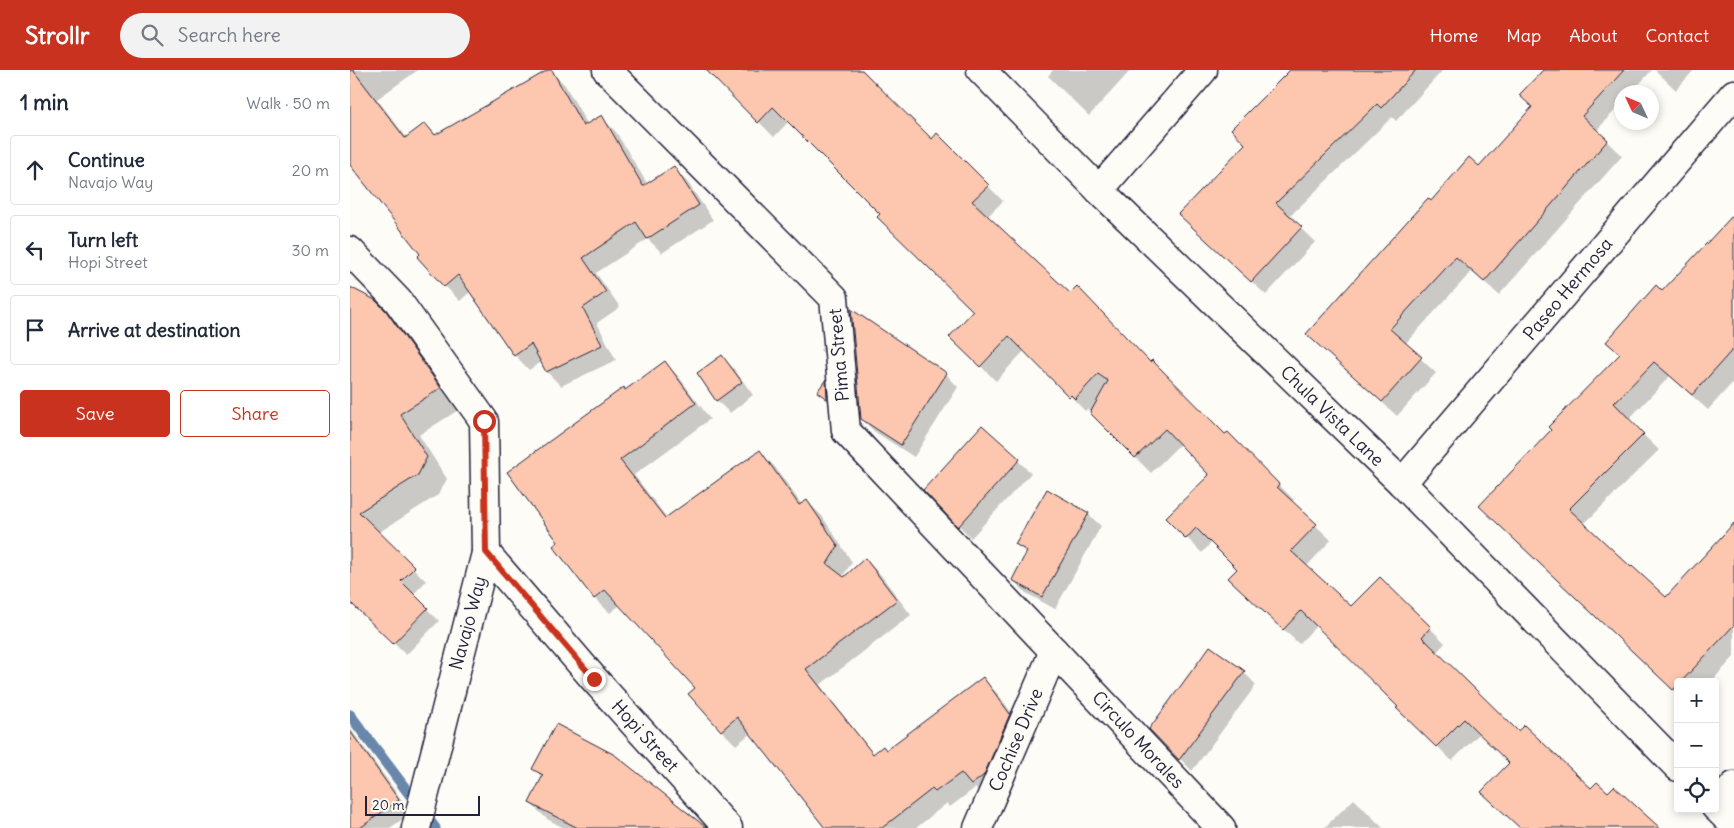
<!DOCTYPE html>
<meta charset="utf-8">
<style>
:root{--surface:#fff;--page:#f2f2f3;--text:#1f2937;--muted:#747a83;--line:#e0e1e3;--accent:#c8321e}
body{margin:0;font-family:Delius,sans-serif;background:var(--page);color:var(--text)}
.controls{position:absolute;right:15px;bottom:15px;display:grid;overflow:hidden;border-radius:5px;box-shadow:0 2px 8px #0003}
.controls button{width:45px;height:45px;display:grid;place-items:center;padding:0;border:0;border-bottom:1px solid var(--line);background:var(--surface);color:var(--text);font:25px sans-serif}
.compass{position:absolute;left:1264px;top:15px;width:45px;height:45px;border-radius:50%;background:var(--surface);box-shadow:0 2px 8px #0003;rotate:314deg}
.scale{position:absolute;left:15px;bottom:12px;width:115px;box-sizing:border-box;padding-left:5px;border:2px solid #22223b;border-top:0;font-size:14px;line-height:18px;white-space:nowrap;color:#22223b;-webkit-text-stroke:4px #fdfcf7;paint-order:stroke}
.stop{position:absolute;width:15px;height:15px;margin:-11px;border:4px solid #c8321e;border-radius:50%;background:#fff}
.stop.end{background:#c8321e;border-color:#fff;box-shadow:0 1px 5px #0008}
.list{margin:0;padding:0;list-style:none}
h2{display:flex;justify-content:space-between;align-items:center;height:65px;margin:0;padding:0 20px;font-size:21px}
h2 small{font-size:16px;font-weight:400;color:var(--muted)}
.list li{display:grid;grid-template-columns:32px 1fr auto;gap:15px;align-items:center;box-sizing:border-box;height:70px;margin:0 10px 10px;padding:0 10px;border:1px solid var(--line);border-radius:5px}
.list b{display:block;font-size:19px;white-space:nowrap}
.list p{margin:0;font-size:16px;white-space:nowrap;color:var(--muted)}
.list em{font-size:16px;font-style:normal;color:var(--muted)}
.actions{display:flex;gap:10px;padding:15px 20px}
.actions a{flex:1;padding:11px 0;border:1px solid var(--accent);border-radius:5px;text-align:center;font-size:18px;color:var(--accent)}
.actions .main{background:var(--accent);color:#fff}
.icon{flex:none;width:28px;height:28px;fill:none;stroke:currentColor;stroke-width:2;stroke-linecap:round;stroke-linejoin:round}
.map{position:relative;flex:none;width:1384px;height:758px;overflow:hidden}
header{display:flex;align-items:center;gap:30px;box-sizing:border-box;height:70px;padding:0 25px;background:var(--accent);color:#fff}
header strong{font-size:24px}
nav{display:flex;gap:28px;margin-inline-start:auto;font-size:18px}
.search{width:350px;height:45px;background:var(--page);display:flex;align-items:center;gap:12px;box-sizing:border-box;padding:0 18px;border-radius:28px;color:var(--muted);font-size:19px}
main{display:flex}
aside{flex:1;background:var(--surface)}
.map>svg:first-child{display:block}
</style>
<header>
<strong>Strollr</strong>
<div class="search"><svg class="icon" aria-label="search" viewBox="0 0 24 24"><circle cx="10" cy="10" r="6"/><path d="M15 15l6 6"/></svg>Search here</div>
<nav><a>Home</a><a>Map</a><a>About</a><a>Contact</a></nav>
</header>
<main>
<aside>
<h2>1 min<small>Walk · 50 m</small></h2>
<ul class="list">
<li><svg class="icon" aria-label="ahead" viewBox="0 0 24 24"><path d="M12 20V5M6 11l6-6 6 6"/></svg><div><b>Continue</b><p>Navajo Way</p></div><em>20 m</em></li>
<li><svg class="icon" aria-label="left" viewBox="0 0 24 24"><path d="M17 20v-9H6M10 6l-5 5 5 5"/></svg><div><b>Turn left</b><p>Hopi Street</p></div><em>30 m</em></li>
<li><svg class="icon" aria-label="arrive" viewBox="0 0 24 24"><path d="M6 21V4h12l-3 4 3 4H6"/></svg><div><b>Arrive at destination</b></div></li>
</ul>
<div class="actions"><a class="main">Save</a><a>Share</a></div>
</aside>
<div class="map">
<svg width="1384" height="758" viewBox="0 0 1384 758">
<rect width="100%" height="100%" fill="#fdfcf7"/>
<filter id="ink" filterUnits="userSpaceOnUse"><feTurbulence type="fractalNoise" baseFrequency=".02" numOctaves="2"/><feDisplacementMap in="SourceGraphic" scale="10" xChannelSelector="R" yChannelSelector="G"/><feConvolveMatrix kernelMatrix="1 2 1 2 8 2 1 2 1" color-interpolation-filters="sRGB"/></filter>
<g filter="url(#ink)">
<g fill="#0003">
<polygon points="0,0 68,0 27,29 57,68 75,54 86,65 200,0 215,15 238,55 251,47 266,62 298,115 324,98 338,113 363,150 312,183 298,169 246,203 270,237 247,253 266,290 211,316 197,302 191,292 179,300 165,285 121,221 110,231 95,216 69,187 72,184 0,93"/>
<polygon points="358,0 511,0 582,71 587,65 653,131 637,147 720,225 801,293 876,365 878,363 944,430 941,432 981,470 956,497 1001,538 1030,508 1095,573 1086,583 1168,663 1241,719 1258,724 1308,758 1170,758 1161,693 1130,663 1102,691 967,555 949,574 895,523 889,499 862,472 852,483 817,448 861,405 830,374 801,403 737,339 735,341 675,280 646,311 616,282 625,241 532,144 439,51 424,67"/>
<polygon points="703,0 781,0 739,46 698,6"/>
<polygon points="942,0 1093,0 1046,51 1042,47 939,147 965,172 916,225 844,158"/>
<polygon points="1195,0 1302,0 1282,22 1272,22 1272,33 1246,61 1272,86 1149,225 1122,201 1055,274 1086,303 1047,346 958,264 1081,133 1129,98 1183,37"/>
<polygon points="1305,0 1344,0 1326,20"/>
<polygon points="1384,146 1384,311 1358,340 1320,306 1278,350 1309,380 1234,454 1316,529 1384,455 1384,587 1361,612 1328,612 1328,624 1146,452 1271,285 1313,222"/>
<polygon points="0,219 25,231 56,263 110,339 69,365 97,409 88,425 28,463 76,511 63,525 89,551 56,585 0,531"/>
<polygon points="473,276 485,288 483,292 470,280"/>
<polygon points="371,286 384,299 403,325 380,343 367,331 349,303"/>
<polygon points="314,292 329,307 360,349 284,405 317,448 410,382 425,397 452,435 457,431 472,446 502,492 491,509 515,489 530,504 561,545 470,615 524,685 536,681 633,609 648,624 674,660 637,729 625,718 600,737 597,733 566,758 476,758 401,663 386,675 371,660 347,619 270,535 260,543 245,529 205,476 210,473 276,321"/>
<polygon points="596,304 608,317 564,387 525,362 512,349"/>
<polygon points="476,311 488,323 481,335 469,322"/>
<polygon points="632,357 681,403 621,468 575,420"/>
<polygon points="738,444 751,456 705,539 676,523 663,510 677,484 667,474"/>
<polygon points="894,602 906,615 842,701 800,658"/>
<polygon points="0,658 61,743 40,758 7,758 0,748"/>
<polygon points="183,698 354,758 214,758 197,749 180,733 193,708"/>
<polygon points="1004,729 1033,758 974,758"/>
</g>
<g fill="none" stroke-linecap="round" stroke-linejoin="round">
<polyline stroke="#6987ab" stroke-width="11" points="0,645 85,758"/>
</g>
<g fill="#fdc6af" stroke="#22223b">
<polygon points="0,0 3,0 55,68 75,53 85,65 198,0 202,0 233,56 252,45 293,116 324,96 349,135 297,169 286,152 233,188 256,222 233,238 252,275 196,302 181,274 164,286 108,205 94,217 67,187 70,184 0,95"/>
<polygon points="356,0 512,0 582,69 587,63 639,115 622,131 720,223 727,216 800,292 802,290 875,364 878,362 929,414 927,417 967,454 941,481 1001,536 1030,507 1081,557 1072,567 1168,661 1174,655 1241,718 1247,712 1258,722 1264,716 1310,758 1170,758 1131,722 1159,693 1114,649 1086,677 1046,638 1048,637 951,541 933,560 878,508 887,499 846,458 836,469 815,448 859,405 815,359 785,388 740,343 758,311 748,304 725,329 721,325 719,327 659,266 630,297 599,267 623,241 527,147 530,144 423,37 408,53"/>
<polygon points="940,0 1066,0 1031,38 1027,34 926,133 952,157 901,212 828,144 895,74 881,59"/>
<polygon points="1193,0 1274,0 1232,46 1258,70 1134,212 1106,187 1040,259 1072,287 1032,332 956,264 1078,128 1081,131 1119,87 1129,96 1182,37 1169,25"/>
<polygon points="1384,144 1384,278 1342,325 1304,292 1264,333 1294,364 1219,439 1281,497 1282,496 1316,527 1384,453 1384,555 1331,612 1328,612 1328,615 1323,620 1129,436 1201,360 1198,357 1270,284 1256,272 1306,215 1312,221"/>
<polygon points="0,217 25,230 36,241 91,318 50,344 77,387 68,405 9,442 65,497 51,511 78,538 43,574 0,532"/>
<polygon points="501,239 597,303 551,375 511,349"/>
<polygon points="372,285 392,312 366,331 347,303"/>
<polygon points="315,291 346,333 270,390 315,448 410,380 449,435 457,430 488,476 477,494 494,507 515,488 547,530 456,599 523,684 533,676 536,680 633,607 660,644 634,705 621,715 611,703 585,722 582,719 532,758 475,758 387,647 371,661 338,624 345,618 255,520 244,529 203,476 208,472 157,402 274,317 275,320"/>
<polygon points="476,309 477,329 467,322"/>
<polygon points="632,355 670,389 608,457 573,420"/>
<polygon points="697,419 739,443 692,527 662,510 677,481 665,474"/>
<polygon points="860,576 895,601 829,690 799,659"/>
<polygon points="206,654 265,685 357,758 228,758 179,733 193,705 182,699"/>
<polygon points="0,661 49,730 10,758 0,758"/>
</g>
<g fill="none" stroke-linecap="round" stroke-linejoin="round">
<g stroke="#22223b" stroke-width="31">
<g id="street">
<polyline points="257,0 484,228 496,361 871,758"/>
<polyline points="631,0 749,120 1052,413 1328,697"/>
<polyline points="749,120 853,0"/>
<polyline points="0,181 48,231 134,351 136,483 66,758"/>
<polyline points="1052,413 1384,24"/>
<polyline points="136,483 244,609 378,758"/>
<polyline points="1365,736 1384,755"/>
<polyline points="1366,737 1384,716"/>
<polyline points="628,758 704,581"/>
</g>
</g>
<use href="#street" stroke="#fdfcf7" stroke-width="28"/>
</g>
</g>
<g fill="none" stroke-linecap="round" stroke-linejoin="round" filter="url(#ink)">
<polyline stroke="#c8321e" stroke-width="6" points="134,351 136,482 244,609"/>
</g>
<g text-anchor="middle" stroke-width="4.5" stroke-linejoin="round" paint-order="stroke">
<g font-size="18" fill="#22223b" stroke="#fdfcf7">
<text transform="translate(1218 219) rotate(-50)" y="6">Paseo Hermosa</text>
<text transform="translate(489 285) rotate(-95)" y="6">Pima Street</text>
<text transform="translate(982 346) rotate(44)" y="6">Chula Vista Lane</text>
<text transform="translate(118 553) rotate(-75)" y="6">Navajo Way</text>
<text transform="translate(295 666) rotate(48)" y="6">Hopi Street</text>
<text transform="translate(666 670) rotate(-67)" y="6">Cochise Drive</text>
<text transform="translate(788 670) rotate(47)" y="6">Circulo Morales</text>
</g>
</g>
</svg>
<div class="controls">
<button>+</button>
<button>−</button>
<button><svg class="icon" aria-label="locate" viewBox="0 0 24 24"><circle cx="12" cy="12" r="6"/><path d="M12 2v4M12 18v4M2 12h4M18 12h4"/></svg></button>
</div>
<svg class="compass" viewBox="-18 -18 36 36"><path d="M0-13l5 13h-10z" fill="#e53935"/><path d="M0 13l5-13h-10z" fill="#747a83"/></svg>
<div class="scale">20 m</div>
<div class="stop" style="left:134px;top:351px"></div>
<div class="stop end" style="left:244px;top:609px"></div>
</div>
</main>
